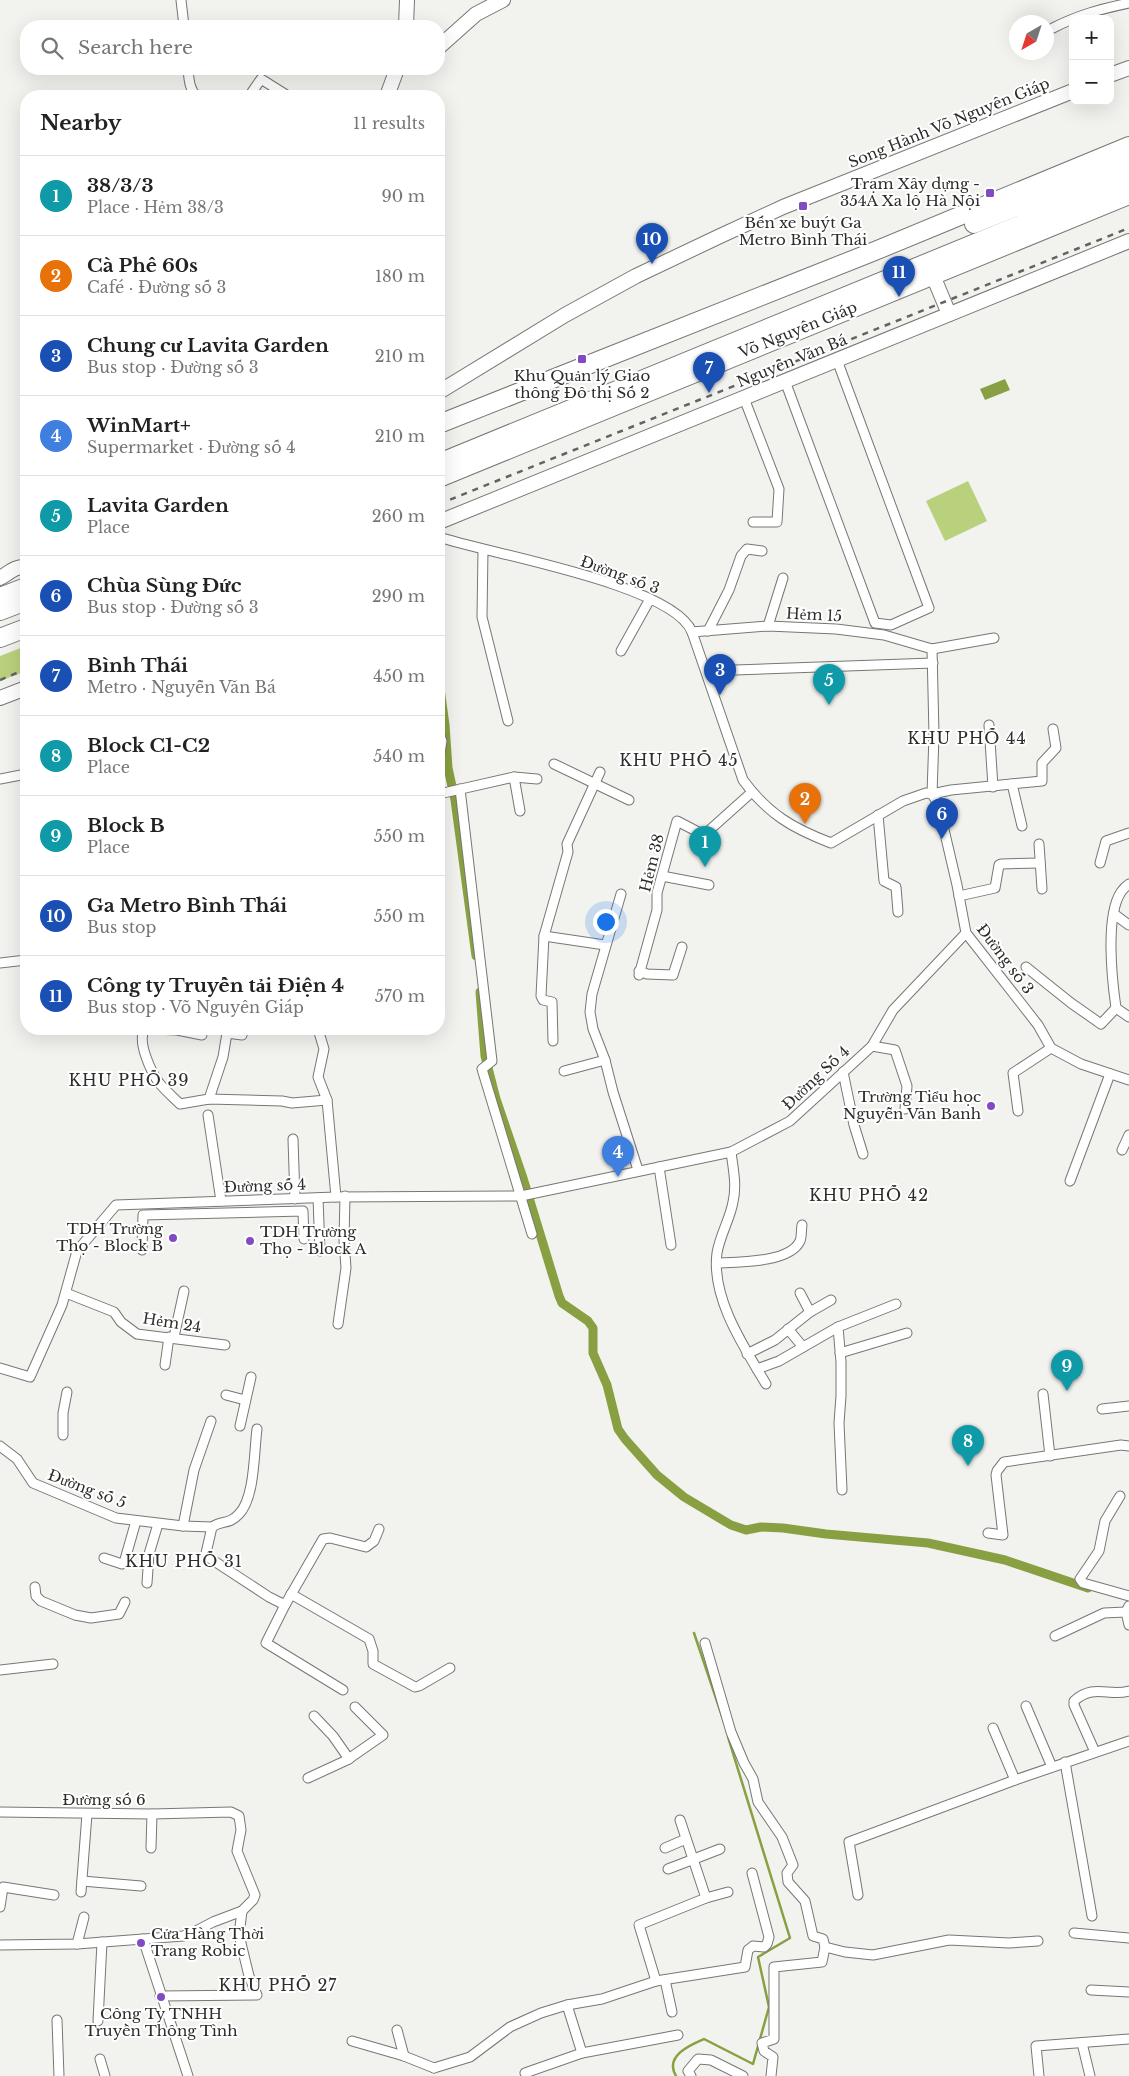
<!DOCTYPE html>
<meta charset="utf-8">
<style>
:root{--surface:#fff;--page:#f2f2f2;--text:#222;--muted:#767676;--line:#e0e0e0;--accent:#2563eb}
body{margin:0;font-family:"Libre Baskerville",serif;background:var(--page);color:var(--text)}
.controls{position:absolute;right:15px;top:15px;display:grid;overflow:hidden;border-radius:10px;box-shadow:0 5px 20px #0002}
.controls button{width:45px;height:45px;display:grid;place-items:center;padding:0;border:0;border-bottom:1px solid var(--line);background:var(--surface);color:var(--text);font:25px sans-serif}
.compass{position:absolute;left:1009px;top:15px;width:45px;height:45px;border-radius:50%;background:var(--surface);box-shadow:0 5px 20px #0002;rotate:219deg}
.you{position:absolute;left:605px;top:921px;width:18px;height:18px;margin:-12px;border:4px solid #fff;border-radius:50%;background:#1a73e8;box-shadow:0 0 0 8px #1a73e833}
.badge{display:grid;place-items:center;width:32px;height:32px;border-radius:50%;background:var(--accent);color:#fff;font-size:16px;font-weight:700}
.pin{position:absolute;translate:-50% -41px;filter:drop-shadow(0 1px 2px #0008)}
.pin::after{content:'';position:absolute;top:26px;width:18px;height:15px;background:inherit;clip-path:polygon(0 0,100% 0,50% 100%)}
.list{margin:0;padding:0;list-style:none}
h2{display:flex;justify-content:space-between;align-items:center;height:65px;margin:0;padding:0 20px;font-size:21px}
h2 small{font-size:16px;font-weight:400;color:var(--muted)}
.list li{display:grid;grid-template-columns:32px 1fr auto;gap:15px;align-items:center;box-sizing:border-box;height:80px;padding:0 20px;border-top:1px solid var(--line)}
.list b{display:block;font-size:19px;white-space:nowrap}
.list p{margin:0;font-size:16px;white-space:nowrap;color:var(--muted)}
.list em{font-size:16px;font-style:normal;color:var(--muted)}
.icon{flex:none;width:28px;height:28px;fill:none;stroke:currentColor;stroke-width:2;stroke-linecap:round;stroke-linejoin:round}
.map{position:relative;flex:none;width:1129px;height:2076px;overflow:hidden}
.search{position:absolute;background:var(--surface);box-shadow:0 5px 20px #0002;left:20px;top:20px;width:425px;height:55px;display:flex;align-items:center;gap:12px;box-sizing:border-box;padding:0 18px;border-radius:20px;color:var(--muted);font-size:19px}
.panel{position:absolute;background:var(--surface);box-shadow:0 5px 20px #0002;left:20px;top:90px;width:425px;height:945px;border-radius:20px}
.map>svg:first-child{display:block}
</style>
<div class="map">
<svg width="1129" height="2076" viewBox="0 0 1129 2076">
<rect width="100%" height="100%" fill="#f2f3ef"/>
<g fill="#b9d17d">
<polygon points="968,481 987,521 945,541 926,501"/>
<polygon points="26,646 26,671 0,681 0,656"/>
</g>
<polygon fill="#88a041" points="1005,379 1010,390 985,400 980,389"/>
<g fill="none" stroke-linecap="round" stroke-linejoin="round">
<g stroke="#88a041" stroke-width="2.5">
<polyline points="694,1633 724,1722"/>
<path d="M676,2076C664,2056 690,2045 704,2039L753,2064L769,2007L758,1957L790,1938L728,1737"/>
</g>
<g stroke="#88a041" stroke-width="9">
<polyline points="439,681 445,725 448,768 455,800 476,956"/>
<polyline points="480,992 485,1056 496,1099 523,1178 559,1296 562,1303 588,1321 593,1328 593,1353 607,1385 618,1429 625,1439 657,1475 684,1497 731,1525 746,1530 761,1527 783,1528 826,1534 928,1543 1005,1560 1088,1588"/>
</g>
<g stroke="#767874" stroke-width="11">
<g id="street">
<polyline points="181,0 184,26"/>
<path d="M1053,28C1078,15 1101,9 1129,3"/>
<path d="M188,69C189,78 189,90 197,96"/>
<polyline points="252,92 261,79 288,96"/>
<polyline points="785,381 875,623 891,625 929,608 837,360"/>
<polyline points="744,398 779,489 777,522 753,522"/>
<path d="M439,537C489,554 673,584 692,632L743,780C768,814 792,828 831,843L903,801L926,793L932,794L951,790L1042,781V763L1056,748L1053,729"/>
<polyline points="483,550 482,617 508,721"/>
<polyline points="768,626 783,578"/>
<polyline points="708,631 729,590 741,556 747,549 762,551"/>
<polyline points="692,632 768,626 836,629 884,635 932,649 994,638"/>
<polyline points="932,649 934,735 932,794"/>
<polyline points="621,651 650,599"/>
<polyline points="706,671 933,663"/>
<polyline points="989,725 993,787"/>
<polyline points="439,733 442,741 439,759"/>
<polyline points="554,764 629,800"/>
<polyline points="514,777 537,779"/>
<polyline points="0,779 26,774"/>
<polyline points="1012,784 1022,826"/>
<polyline points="460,789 492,1061 482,1069 532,1234"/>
<polyline points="439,794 514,777 520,811"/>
<polyline points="932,794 938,804 957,885 966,933 1038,1025 1051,1048 1081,1064 1129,1080"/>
<polyline points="878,815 884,881 896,887 898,912"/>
<polyline points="1039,844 1042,889"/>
<polyline points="1100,863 1106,841 1129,833"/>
<polyline points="662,876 709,885"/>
<path d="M1129,884C1126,886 1123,889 1121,892C1105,916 1112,980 1116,1008L1129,1017"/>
<polyline points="621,894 592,994 590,1012 593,1029 605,1060 613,1092 638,1170"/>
<polyline points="959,896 995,888 999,865 1001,864 1040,863"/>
<polyline points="1114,914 1129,925"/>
<polyline points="544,936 605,945"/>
<polyline points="0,963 26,960"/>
<polyline points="1026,967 1071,1003 1101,1024 1116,1008"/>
<polyline points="639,971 647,974 673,975 682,947"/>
<polyline points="639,975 657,910 657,893 677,821 704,835 752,792"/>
<path d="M151,1029H145C136,1041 152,1074 160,1084C166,1091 174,1098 180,1104L209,1099L282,1101L292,1103L327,1100"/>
<polyline points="152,1029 177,1030 202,1035"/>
<polyline points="318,1029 324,1049 318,1077 327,1100 336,1197"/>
<polyline points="553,1041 552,1002 543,1000 541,996 544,936 568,852 567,844 600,772"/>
<polyline points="872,1046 895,1050 907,1086 905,1109"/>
<polyline points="564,1071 605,1060"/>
<polyline points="843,1072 854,1125 863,1154"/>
<polyline points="209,1099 223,1057 227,1033 242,1035 243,1029"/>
<polyline points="1018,1111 1013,1073 1051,1048"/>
<polyline points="208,1115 221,1201"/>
<polyline points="293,1139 295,1199"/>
<polyline points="1122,1150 1129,1135"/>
<path d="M731,1152C733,1168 737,1185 733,1202C730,1219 720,1235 717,1253C711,1298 744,1347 766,1384"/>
<polyline points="659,1167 671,1245"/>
<polyline points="1070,1181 1110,1074"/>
<polyline points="318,1198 320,1251"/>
<polyline points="142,1250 143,1215 303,1211 304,1239"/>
<path d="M717,1263C738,1262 790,1263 800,1241C802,1236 801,1230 802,1225"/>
<polyline points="66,1293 114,1312 121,1322 137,1334 225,1345"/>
<polyline points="800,1293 810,1312"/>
<polyline points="338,1324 346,1268 344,1240 345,1196"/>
<polyline points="838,1327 841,1362 841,1396 839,1423 842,1490"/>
<polyline points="788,1329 803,1347"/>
<polyline points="174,1337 184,1291"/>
<polyline points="840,1353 907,1333"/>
<polyline points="747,1354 775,1340 810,1312 831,1300"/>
<polyline points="165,1365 169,1337"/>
<polyline points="0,1368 30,1377 62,1305 77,1251 116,1205 336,1197 521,1196 731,1152 790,1121 872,1046 893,1010 966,933"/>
<polyline points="757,1369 779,1361 838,1327 896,1304"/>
<polyline points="1043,1394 1050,1456"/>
<polyline points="226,1395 245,1400"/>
<polyline points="1102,1409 1129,1406"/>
<polyline points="240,1426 251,1377"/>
<path d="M257,1429C254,1451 255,1498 239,1514C229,1525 222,1520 212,1527L206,1553L211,1559L269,1597L285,1605"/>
<polyline points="63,1435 63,1413 67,1392"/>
<polyline points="0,1446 17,1459 33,1483 116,1518 183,1526 212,1527"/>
<polyline points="1120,1496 1105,1521 1099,1551 1080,1579 1083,1583 1129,1596"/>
<polyline points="183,1526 194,1470 211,1421"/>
<polyline points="988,1533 1003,1535 996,1475 997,1471 1004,1462 1121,1445 1129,1446"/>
<polyline points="104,1558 122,1564 124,1563 136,1521"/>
<polyline points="147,1583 149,1554 158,1524"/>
<polyline points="35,1587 36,1596 41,1601 75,1615 91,1618 119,1614 125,1602"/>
<polyline points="291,1594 369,1639 373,1651 373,1664 415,1687 419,1686 450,1668"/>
<polyline points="1129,1606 1126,1612 1129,1625"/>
<polyline points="1055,1636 1104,1613 1126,1612"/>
<polyline points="705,1643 731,1732 744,1763 753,1779 758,1802 782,1837 793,1865 787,1873 788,1882 805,1901 813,1936 823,1939 825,1947 822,1962 774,1967 774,2039 762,2043 764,2051 773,2057 771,2076"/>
<polyline points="0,1670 53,1664"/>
<polyline points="343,1690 266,1643 285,1605 323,1539 330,1538 366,1547 374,1541 379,1529"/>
<polyline points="1026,1706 1052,1767"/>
<polyline points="314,1716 333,1736 349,1759"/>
<polyline points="993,1728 1015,1780"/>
<path d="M1095,1752L1074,1705V1701C1094,1683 1109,1697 1129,1691"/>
<polyline points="1065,1762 1092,1916"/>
<polyline points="308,1778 347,1760 383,1735 355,1707"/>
<polyline points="0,1812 152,1814 231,1812 239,1816 241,1830 237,1851 255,1895 253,1900 242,1911 213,1922 192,1933 183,1936 77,1944 0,1945"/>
<polyline points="680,1820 706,1898 728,1892"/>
<polyline points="151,1848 152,1814"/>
<polyline points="665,1848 686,1839"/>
<polyline points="668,1869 720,1849"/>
<polyline points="82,1881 141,1886"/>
<polyline points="81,1892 87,1814"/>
<polyline points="858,1895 849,1842 1015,1780 1129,1741"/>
<polyline points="0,1907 3,1887 54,1895"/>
<polyline points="1074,1933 1129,1938"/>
<polyline points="143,1939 188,2076"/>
<polyline points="77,1944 84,1917"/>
<polyline points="825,1947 845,1952 873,1955 949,1940 1009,1943 1038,1941"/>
<polyline points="665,1980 672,2012"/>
<polyline points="656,1981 639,1925 706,1898"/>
<polyline points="1091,1990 1129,1992"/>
<polyline points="160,1996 257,1995 249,1976 239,1935 242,1911"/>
<polyline points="567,2005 582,2053"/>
<polyline points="57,2020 59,2076"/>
<polyline points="98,2021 102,1942"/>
<polyline points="397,2030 404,2056"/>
<polyline points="352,2041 404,2056 434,2068"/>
<polyline points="1082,2043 1090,2076"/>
<polyline points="100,2059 105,2076"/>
<polyline points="434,2068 470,2057 510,2027 541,2013 567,2005 602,1999 656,1981 745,1967 748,1950 753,1946 764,1947 767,1944 769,1937 752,1873"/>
<polyline points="525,2073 582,2053 678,2035"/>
<polyline points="691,2076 688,2071 698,2059 711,2060 743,2076"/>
<polyline points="1039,2076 1036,2046 1129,2039"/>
</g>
</g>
<g stroke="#767874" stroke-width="16">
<g id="secondary">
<polyline points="406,26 407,0"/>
<polyline points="439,47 476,14 503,0"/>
<polyline points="1110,75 1129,68"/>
<polyline points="387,96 397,69"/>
<polyline points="929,266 949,314"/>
<polyline points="439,392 565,315 636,276 718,237 783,207 1073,91"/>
<polyline points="439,522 1129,241"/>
<path d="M0,578C9,573 15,566 26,567"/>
<polyline points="0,698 26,688"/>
</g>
</g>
<g stroke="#767874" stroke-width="20">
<g id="highway">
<polyline points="974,224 1129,162"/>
<polyline points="439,424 870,253 1129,146"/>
<polyline points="439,463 1129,180"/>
<polyline points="439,478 1129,195"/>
<polyline points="0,597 26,587"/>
<polyline points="0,611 26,601"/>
<polyline points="0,638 26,628"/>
</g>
</g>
<use href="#street" stroke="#fff" stroke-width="9"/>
<use href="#secondary" stroke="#fff" stroke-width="14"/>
<use href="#highway" stroke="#fff" stroke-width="18"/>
<g stroke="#636462" stroke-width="2.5" stroke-dasharray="6 6" stroke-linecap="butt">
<polyline points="439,504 1129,228"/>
<polyline points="0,680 26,669"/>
</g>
</g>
<g fill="#824bc2" stroke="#fff" stroke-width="2">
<rect x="985" y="188" width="10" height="10" rx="2.5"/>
<rect x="798" y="201" width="10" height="10" rx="2.5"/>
<rect x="577" y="354" width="10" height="10" rx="2.5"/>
<circle cx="991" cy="1106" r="5"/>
<circle cx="173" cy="1238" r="5"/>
<circle cx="250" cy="1241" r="5"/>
<circle cx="141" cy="1943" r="5"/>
<circle cx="161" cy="1997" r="5"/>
</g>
<g text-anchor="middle" stroke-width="4" stroke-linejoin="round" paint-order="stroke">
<g font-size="15" fill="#2c2d2b" stroke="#fff">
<text transform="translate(949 123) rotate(-22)" y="5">Song Hành Võ Nguyên Giáp</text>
<text transform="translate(798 330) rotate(-22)" y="5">Võ Nguyên Giáp</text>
<text transform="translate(792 361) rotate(-22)" y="5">Nguyễn Văn Bá</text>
<text transform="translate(620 575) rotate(20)" y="5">Đường số 3</text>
<text transform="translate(814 615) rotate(3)" y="5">Hẻm 15</text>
<text transform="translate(652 863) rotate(-76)" y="5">Hẻm 38</text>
<text transform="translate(1005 959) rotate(53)" y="5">Đường số 3</text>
<text transform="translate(816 1078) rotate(-43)" y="5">Đường Số 4</text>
<text transform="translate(265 1186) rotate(-2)" y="5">Đường số 4</text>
<text transform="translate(172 1323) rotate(9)" y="5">Hẻm 24</text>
<text transform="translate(87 1489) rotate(21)" y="5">Đường số 5</text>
<text x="104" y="1805">Đường số 6</text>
</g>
<g font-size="15" fill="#2c2d2b" stroke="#fff" text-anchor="end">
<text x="980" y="189">Trạm Xây dựng -<tspan x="980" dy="17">354A Xa lộ Hà Nội</tspan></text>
<text x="803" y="228" text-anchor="middle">Bến xe buýt Ga<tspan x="803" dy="17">Metro Bình Thái</tspan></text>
<text x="582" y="381" text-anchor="middle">Khu Quản lý Giao<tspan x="582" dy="17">thông Đô thị Số 2</tspan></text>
<text x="981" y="1102">Trường Tiểu học<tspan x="981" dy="17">Nguyễn Văn Banh</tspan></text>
<text x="163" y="1234">TDH Trường<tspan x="163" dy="17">Thọ - Block B</tspan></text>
<text x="260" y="1237" text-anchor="start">TDH Trường<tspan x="260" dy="17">Thọ - Block A</tspan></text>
<text x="151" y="1939" text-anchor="start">Cửa Hàng Thời<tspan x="151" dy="17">Trang Robic</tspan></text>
<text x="161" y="2019" text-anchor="middle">Công Ty TNHH<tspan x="161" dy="17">Truyền Thông Tình</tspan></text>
</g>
<g font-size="16" letter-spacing="1" fill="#2c2d2b" stroke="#fff">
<text x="967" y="744">KHU PHỐ 44</text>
<text x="679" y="766">KHU PHỐ 45</text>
<text x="129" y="1086">KHU PHỐ 39</text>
<text x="869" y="1201">KHU PHỐ 42</text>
<text x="184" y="1567">KHU PHỐ 31</text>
<text x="278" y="1991">KHU PHỐ 27</text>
</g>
</g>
</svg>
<div class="controls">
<button>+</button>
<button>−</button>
</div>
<svg class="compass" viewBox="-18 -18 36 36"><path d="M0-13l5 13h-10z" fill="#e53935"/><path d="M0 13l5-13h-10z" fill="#767676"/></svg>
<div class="you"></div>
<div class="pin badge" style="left:705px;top:867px;background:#0f9aa8">1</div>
<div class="pin badge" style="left:805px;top:824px;background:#e8710a">2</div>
<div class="pin badge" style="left:720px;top:695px;background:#1a4fb4">3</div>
<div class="pin badge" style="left:618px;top:1177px;background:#3f7fe0">4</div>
<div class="pin badge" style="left:829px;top:705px;background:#0f9aa8">5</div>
<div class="pin badge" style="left:942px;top:839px;background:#1a4fb4">6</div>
<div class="pin badge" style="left:709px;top:393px;background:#1a4fb4">7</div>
<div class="pin badge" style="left:968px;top:1466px;background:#0f9aa8">8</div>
<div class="pin badge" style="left:1067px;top:1391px;background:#0f9aa8">9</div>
<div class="pin badge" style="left:652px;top:264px;background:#1a4fb4">10</div>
<div class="pin badge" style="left:899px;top:297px;background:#1a4fb4">11</div>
<div class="search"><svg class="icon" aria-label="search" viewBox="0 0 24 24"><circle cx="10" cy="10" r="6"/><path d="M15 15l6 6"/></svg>Search here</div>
<section class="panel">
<h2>Nearby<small>11 results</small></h2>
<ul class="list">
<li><span class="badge" style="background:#0f9aa8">1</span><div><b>38/3/3</b><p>Place · Hẻm 38/3</p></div><em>90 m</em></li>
<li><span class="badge" style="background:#e8710a">2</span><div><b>Cà Phê 60s</b><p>Café · Đường số 3</p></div><em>180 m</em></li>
<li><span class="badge" style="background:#1a4fb4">3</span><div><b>Chung cư Lavita Garden</b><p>Bus stop · Đường số 3</p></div><em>210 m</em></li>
<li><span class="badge" style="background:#3f7fe0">4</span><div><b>WinMart+</b><p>Supermarket · Đường số 4</p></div><em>210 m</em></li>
<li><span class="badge" style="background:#0f9aa8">5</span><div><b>Lavita Garden</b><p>Place</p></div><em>260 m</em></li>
<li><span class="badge" style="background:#1a4fb4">6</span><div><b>Chùa Sùng Đức</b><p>Bus stop · Đường số 3</p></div><em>290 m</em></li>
<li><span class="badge" style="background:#1a4fb4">7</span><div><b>Bình Thái</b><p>Metro · Nguyễn Văn Bá</p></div><em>450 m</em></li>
<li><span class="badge" style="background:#0f9aa8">8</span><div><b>Block C1-C2</b><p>Place</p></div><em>540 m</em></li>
<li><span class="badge" style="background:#0f9aa8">9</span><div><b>Block B</b><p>Place</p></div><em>550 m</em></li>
<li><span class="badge" style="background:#1a4fb4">10</span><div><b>Ga Metro Bình Thái</b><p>Bus stop</p></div><em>550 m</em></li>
<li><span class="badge" style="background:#1a4fb4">11</span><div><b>Công ty Truyền tải Điện 4</b><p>Bus stop · Võ Nguyên Giáp</p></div><em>570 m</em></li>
</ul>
</section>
</div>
